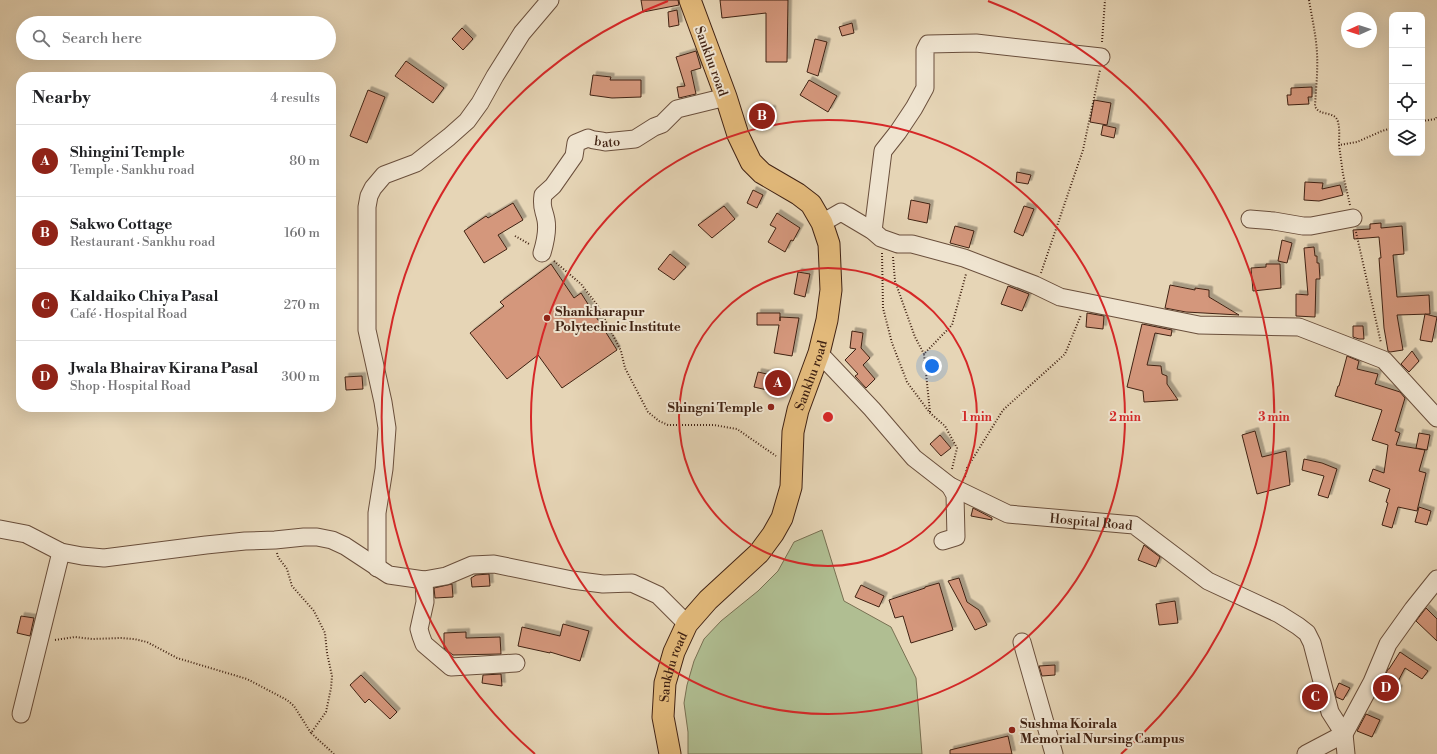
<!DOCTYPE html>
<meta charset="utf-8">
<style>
:root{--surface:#fff;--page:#f6f6f6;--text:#202124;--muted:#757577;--line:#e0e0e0;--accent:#8f2418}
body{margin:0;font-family:"Libre Bodoni",serif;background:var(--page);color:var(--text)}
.controls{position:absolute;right:12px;top:12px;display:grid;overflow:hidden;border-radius:8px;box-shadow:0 4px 16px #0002}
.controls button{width:36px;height:36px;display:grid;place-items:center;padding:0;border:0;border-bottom:1px solid var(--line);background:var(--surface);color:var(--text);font:20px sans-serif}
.compass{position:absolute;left:1341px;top:12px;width:36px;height:36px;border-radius:50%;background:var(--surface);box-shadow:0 4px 16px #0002;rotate:267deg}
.you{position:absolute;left:932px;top:366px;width:14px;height:14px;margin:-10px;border:3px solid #fff;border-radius:50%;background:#1a73e8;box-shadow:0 0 0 6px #1a73e833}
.badge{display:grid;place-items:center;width:26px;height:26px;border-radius:50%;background:var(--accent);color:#fff;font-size:13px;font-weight:700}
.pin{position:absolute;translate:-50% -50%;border:2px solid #fff;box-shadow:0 1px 4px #0006}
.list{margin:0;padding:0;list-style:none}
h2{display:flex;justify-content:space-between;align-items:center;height:52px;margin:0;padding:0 16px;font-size:17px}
h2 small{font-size:13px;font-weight:400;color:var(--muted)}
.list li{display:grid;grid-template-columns:26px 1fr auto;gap:12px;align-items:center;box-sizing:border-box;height:72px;padding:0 16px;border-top:1px solid var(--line)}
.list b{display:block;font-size:15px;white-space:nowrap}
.list p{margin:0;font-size:13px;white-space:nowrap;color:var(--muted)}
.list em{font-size:13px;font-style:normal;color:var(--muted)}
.icon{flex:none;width:22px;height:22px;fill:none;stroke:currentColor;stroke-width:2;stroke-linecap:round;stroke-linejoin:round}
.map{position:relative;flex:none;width:1437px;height:754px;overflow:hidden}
.search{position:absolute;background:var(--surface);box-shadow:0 4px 16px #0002;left:16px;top:16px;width:320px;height:44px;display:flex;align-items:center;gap:10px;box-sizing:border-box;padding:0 14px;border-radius:22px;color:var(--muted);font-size:15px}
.panel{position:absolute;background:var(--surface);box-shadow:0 4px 16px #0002;left:16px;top:72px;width:320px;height:340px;border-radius:16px}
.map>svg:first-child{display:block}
</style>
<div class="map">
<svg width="1437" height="754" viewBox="0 0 1437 754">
<defs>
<filter id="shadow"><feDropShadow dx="3.5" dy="-3.5" stdDeviation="0" flood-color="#0004"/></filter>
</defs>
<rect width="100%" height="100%" fill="#e6d5b6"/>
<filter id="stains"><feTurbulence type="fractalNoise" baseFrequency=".005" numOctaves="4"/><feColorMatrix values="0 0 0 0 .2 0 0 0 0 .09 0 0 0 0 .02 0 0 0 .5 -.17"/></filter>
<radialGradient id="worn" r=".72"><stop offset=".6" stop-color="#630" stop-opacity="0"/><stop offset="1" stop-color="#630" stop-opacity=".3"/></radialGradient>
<polygon fill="#b0be92" stroke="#787052" points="822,530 844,601 891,627 916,678 922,754 688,754 688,732 684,703 687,685 694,661 704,639 721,621 758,591 778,571 794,542"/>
<g fill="#d4977b" stroke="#402213" filter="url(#shadow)">
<polygon points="641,0 678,0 679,5 643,12"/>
<polygon points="720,0 788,0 787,62 766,62 766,13 722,18"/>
<polygon points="677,10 679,25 669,27 668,12"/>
<polygon points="852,23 854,33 842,36 839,27"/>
<polygon points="462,28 473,39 463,50 452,39"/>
<polygon points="815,39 827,42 818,76 807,72"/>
<polygon points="696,51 701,68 691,71 696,94 679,98 677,87 685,86 676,57"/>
<polygon points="406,61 444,88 433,103 395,76"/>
<polygon points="593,75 611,77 610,80 641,80 641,97 612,98 590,95"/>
<polygon points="809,80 837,96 828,112 800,95"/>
<polygon points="1312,87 1312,97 1308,97 1309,104 1288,105 1287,95 1291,95 1291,88"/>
<polygon points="368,90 385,97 367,143 350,136"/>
<polygon points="1094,100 1111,103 1107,125 1090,122"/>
<polygon points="772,109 772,125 756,126 755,110"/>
<polygon points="1103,125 1116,128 1114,138 1101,135"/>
<polygon points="1017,172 1031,175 1028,184 1016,182"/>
<polygon points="1305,182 1323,183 1322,189 1340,185 1343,195 1319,201 1304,200"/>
<polygon points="753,190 763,195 757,208 747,203"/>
<polygon points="911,200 930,204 927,223 908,219"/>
<polygon points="513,203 523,220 498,235 507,249 484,263 464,231 486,216 488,218"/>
<polygon points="724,206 735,219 712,238 698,225"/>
<polygon points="1024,206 1034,209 1023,236 1014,232"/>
<polygon points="777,213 800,228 793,241 791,240 785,252 768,242 776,228 770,225"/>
<polygon points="1381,223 1381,228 1402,226 1404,254 1393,255 1397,297 1429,295 1430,314 1397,315 1403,350 1390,352 1388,351 1384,328 1379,258 1381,258 1379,237 1354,239 1353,230 1370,229 1370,224"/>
<polygon points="955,226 974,231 969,248 950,243"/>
<polygon points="1282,240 1292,243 1287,263 1278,261"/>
<polygon points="1314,247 1315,256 1317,256 1317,263 1319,263 1320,279 1316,279 1315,317 1296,316 1296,294 1308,295 1304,248"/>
<polygon points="670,254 686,267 674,280 658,269"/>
<polygon points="551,264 574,298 581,293 617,350 562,388 538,355 507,379 470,333 504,306 500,302"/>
<polygon points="1266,264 1280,264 1281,288 1253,291 1251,268 1266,267"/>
<polygon points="798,272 810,274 805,297 794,294"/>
<polygon points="1170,285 1195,290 1195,288 1209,290 1209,297 1239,315 1186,312 1165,308"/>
<polygon points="1008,286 1029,294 1022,311 1001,304"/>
<polygon points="757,313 780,313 780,321 780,317 799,318 792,356 774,353 779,325 757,325"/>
<polygon points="1087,313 1104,316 1103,329 1086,327"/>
<polygon points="1425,314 1437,317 1432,342 1420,340"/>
<polygon points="1142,324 1172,330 1171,336 1155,333 1147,365 1161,366 1162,374 1167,376 1167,384 1178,400 1144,402 1143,391 1127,387"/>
<polygon points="1353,326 1363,326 1364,339 1359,339 1353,337"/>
<polygon points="852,331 863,333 861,348 870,358 863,365 875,379 866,388 855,376 858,374 845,360 856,349 850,348"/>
<polygon points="1412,351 1419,361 1409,372 1401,364"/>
<polygon points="1347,356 1359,361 1357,369 1378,374 1375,384 1400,392 1405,398 1395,431 1400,433 1396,445 1425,450 1419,471 1426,473 1417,511 1398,507 1392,528 1382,525 1388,503 1386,502 1390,489 1369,481 1373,469 1384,473 1388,445 1372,440 1382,410 1335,396 1338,386 1339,386"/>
<polygon points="758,372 780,377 776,392 754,387"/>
<polygon points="362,376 363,389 346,390 345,377"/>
<polygon points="1255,431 1262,457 1286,451 1290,485 1257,494 1242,435"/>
<polygon points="1419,433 1430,435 1427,450 1416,448"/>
<polygon points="940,435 951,448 941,456 930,444"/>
<polygon points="1304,459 1322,463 1337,469 1328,498 1318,495 1324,476 1302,470"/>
<polygon points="1419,507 1431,511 1427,525 1415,522"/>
<polygon points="973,508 992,518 992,520 971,516"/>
<polygon points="1144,545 1160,557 1156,567 1138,560"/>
<polygon points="489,574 490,586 472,587 471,578 476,575"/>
<polygon points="959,578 967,602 979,610 987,625 975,630 948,581"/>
<polygon points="939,583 953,630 911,643 903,616 895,618 889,600 925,588 925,587"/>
<polygon points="452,584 453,597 435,598 434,588"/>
<polygon points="861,585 884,596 879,607 855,597"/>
<polygon points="1175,601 1178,623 1159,625 1156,604"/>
<polygon points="1426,608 1437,619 1437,641 1416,621"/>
<polygon points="21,616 34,618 30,636 17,633"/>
<polygon points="563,624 589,631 580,661 550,652 550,653 518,646 522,627 560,636"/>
<polygon points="466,632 466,638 500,637 501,654 453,655 444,648 444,633"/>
<polygon points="1400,652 1428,671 1422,679 1405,668 1395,687 1399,689 1392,699 1378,691 1388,669 1389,669"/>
<polygon points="1055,665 1055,675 1042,676 1039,666"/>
<polygon points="501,674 502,686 482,683 483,675"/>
<polygon points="361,675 397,712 390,719 369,699 365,703 350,685"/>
<polygon points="1339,683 1350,688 1343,700 1336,697 1335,692"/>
<polygon points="1366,714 1380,720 1372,737 1357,731"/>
<polygon points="1008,736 1012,754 950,754 950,750"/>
</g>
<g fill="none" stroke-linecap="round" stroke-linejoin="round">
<g stroke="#6a4f3c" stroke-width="19">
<g id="minor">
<polyline points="1250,219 1274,221 1303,226 1311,226 1353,218"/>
<polyline points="822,223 841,212 873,231 881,238 898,244 912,244 964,258 1035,285 1060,297 1199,325 1299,327 1384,360 1437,418"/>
<polyline points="873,231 883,151 898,132 914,108 925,88 925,50 928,44 976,43 1101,57"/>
<path id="s1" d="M542,253C545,243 548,231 546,220C544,209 541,209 543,195L553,186L574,156L576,143L588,138C594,141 599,140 605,142L635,139L654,127L662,124L677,109L726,97"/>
<path id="s2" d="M819,353L872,409L914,458L950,486L1008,514L1134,525L1208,581L1279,614L1298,626L1307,633L1312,643L1330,712L1344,734L1346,754"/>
<polyline points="0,529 26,534 61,552 82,556 104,558 206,545 245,541 275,540 304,537 317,537 332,540 345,546 389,575 424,580 446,576 472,565 494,564 572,580 603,584 632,583 658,595 687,624"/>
<polyline points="943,541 956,537 955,495 950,486"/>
<polyline points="377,568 377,513 384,469 387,428 383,402 367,330 367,207 369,196 373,188 384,175 416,163 449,137 467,121 480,103 495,76 522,33 550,0"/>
<polyline points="424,580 425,602 419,629 421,636 424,644 451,667 516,663"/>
<polyline points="1022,642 1054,754"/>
<polyline points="21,714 61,552"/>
<polyline points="1306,754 1344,734 1372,682 1388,644 1413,609 1437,579"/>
</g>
</g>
<g stroke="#402213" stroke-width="23">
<g id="major">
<path id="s3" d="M670,754L663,717L665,683L674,652L687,624L708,600L759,553L773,534L782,518L791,487L793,432L798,410L819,353L827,320L831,290L829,244L822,223L811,204L798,194L762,173L751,162L738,135L726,97L690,0"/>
</g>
</g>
<g stroke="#402213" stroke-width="2" stroke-dasharray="1 2" stroke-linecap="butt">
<path d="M1309,0C1312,18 1316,35 1317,53C1318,71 1316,89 1315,106C1319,117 1335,110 1338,122C1340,129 1339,138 1339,145"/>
<polyline points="1102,42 1105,0"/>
<polyline points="1422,121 1436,119 1437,116"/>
<polyline points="1350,205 1343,174 1339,145 1357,142 1382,131 1392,128"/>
<polyline points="1356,232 1381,343"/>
<polyline points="515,236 529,244"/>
<polyline points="882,253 883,308 892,343 907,382 930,413 945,426 957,448 952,469"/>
<polyline points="893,257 895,281 915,337 924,354"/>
<polyline points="554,261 581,284 598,306 621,351 625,368 648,412 659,421 668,425 714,425 737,429 776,456"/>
<polyline points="1041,273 1083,150 1100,70"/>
<polyline points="930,412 924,354 952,325 966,274"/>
<polyline points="965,477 967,468 1003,410 1065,354 1081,315"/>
<polyline points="277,553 278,557 287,569 292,586 314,611 325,633 327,653 332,676 331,688 326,712 311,733 334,754"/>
<polyline points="55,640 75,637 92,639 121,638 134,639 147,642 177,658 247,679 287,700 294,706 311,733"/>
</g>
<use href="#minor" stroke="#efe4d0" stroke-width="17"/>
<use href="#major" stroke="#e3ba7b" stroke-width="21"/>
</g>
<g fill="none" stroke="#d62828" stroke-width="2">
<circle cx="828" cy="417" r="149"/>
<circle cx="828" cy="417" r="297"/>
<path d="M535 754A446 446 0 0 1 668 1M988 1A446 446 0 0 1 1121 754"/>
</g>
<g fill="#8f2418" stroke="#efe4d0" stroke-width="1.5">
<circle cx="547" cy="318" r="4"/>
<circle cx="771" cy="407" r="4"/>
<circle cx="1012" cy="730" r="4"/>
</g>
<g text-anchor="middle" stroke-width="4" stroke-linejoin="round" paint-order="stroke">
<g font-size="13" fill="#402213" stroke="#efe4d0">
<text transform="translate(712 61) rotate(70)" y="5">Sankhu road</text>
<text dy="5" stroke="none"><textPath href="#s1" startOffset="155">bato</textPath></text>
<text dy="5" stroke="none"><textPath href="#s3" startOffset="425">Sankhu road</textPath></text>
<text dy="5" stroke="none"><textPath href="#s2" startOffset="335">Hospital Road</textPath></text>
<text dy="5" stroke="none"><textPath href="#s3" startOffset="89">Sankhu road</textPath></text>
</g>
<g font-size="13" font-weight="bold" fill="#402213" stroke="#efe4d0" text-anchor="start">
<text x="555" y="316">Shankharapur<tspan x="555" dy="15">Polytechnic Institute</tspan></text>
<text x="763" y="412" text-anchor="end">Shingni Temple</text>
<text x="1020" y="728">Sushma Koirala<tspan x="1020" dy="15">Memorial Nursing Campus</tspan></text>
</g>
</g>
<circle cx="828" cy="417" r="6" fill="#d62828" stroke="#efe4d0" stroke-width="2"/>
<g font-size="12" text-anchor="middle" font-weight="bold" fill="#d62828" stroke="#efe4d0" stroke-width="4" stroke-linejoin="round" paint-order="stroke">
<text x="977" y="421">1 min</text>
<text x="1125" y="421">2 min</text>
<text x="1274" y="421">3 min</text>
</g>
<rect width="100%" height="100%" filter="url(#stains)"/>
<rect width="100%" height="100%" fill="url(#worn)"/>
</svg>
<div class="controls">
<button>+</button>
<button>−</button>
<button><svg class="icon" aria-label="locate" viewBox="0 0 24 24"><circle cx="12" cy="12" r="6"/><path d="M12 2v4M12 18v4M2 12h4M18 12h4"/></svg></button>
<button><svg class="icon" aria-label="layers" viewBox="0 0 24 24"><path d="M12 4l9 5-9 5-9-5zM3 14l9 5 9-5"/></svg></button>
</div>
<svg class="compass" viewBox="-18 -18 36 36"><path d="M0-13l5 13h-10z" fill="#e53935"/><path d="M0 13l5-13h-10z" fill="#757577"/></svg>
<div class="you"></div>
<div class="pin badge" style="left:778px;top:383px">A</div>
<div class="pin badge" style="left:762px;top:116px">B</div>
<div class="pin badge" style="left:1315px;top:697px">C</div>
<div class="pin badge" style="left:1386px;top:688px">D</div>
<div class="search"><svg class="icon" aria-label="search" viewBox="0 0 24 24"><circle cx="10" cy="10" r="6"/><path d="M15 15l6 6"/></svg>Search here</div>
<section class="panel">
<h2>Nearby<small>4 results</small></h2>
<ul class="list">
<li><span class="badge">A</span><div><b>Shingini Temple</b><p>Temple · Sankhu road</p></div><em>80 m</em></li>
<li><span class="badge">B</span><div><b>Sakwo Cottage</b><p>Restaurant · Sankhu road</p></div><em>160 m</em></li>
<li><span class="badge">C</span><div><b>Kaldaiko Chiya Pasal</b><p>Café · Hospital Road</p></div><em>270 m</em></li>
<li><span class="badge">D</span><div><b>Jwala Bhairav Kirana Pasal</b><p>Shop · Hospital Road</p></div><em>300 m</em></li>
</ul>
</section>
</div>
